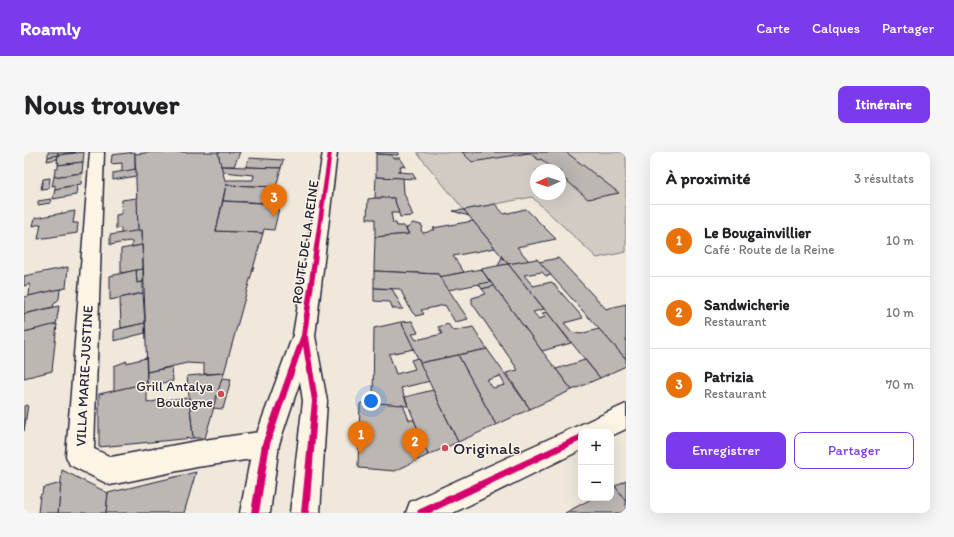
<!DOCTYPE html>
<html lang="fr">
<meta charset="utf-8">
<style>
:root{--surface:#fff;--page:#f6f6f6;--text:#202124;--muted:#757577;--line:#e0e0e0;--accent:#7c3aed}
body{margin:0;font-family:Itim,sans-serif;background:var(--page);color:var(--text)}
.controls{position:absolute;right:12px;bottom:12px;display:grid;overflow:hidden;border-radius:8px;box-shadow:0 4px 16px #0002}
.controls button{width:36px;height:36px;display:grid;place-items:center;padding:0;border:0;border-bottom:1px solid var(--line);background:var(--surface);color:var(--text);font:20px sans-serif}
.compass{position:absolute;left:506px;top:12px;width:36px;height:36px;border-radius:50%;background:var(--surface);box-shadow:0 4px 16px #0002;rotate:267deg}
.you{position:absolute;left:347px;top:249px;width:14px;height:14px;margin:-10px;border:3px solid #fff;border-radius:50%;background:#1a73e8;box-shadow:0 0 0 6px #1a73e833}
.badge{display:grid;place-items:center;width:26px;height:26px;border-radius:50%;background:var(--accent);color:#fff;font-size:13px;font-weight:700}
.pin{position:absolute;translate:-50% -33px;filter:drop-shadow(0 1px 2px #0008)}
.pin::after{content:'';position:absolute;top:21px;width:14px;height:12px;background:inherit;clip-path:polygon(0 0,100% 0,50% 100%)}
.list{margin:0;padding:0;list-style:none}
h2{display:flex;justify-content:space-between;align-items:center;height:52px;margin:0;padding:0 16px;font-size:17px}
h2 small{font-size:13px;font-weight:400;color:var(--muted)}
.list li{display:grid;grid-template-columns:26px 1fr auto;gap:12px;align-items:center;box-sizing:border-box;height:72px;padding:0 16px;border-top:1px solid var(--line)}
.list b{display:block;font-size:15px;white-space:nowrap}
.list p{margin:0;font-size:13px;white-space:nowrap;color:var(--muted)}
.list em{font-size:13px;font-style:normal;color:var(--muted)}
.actions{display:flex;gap:8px;padding:12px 16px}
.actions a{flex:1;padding:9px 0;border:1px solid var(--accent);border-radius:8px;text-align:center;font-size:14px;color:var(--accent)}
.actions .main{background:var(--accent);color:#fff}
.map{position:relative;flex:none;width:602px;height:361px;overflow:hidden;border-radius:8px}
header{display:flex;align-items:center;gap:24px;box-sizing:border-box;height:56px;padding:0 20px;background:var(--accent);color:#fff}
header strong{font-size:19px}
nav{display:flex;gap:22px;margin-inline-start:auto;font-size:14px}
.intro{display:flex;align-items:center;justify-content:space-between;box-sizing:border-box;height:96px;padding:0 24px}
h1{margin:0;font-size:28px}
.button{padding:10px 18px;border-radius:8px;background:var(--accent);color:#fff;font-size:14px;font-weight:700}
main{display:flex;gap:24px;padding:0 24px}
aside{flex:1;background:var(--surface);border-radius:8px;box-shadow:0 4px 16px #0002}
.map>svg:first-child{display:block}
</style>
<header>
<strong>Roamly</strong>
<nav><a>Carte</a><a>Calques</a><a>Partager</a></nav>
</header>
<div class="intro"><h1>Nous trouver</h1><a class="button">Itinéraire</a></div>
<main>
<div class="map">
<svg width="602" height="361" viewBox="0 0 602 361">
<rect width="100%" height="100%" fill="#efe8db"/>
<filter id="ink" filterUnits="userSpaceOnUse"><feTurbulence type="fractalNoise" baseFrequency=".025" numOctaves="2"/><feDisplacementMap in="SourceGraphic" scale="8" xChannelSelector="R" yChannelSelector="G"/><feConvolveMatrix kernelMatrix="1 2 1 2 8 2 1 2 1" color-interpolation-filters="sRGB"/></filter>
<g filter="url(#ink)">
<path fill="#d1cbc3" stroke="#7a767f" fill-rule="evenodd" d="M394,0H602V100L573,106L508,45L440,58L394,2ZM512,18H536V42H512Z"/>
<g fill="#bcb7b3" stroke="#22223b" fill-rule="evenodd">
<polygon points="24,0 34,0 34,3 24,5"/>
<polygon points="34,0 52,0 34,3"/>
<polygon points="60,0 59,10 34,13 35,10 33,11 34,3"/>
<polygon points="111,0 111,18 98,20 98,11 87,12 88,3"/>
<polygon points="129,0 194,0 202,33 192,79 239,81 200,221 180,222 180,212 163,211 123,220 118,78 114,79 111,2"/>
<polygon points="194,0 216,0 210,14 197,14"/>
<polygon points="352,0 374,0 374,3 352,2"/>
<polygon points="438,0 542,0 595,41 564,47 536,23 536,18 530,18 517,7 515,8 505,1 448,10"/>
<polygon points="352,2 368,3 368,6 376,6 382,15 376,14 377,19 374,18 374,20 388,21 392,27 352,25"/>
<polygon points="34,3 33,7 23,9 24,5"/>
<polygon points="225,6 259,8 257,16 222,15"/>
<polygon points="59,10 58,21 30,25 31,17 34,17 34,13"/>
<polygon points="197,14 222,15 257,16 252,35 202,33 201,28 229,28 230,23 199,20"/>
<polygon points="112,17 112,24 89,28 89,21"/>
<polygon points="58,21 57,32 31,37 31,33 28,34 30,25"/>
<polygon points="352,25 379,26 380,41 389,64 376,65 370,46 351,46"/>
<polygon points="26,26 25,36 17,37 19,27"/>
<polygon points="53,33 52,43 29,47 31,37"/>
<polygon points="202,33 252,35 248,51 199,49"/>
<polygon points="113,46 114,79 97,82 97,76 92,77 92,63 97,62 98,48"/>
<polygon points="351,46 370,46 375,61 367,61 369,71 372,71 373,74 380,74 385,82 351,85 351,67 343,67 344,47"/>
<polygon points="27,47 26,51 14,53 14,49"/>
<polygon points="199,49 256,52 250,78 240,77 239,81 192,79"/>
<polygon points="471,52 480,62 502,57 532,87 493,95 505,109 484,112 440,58"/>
<polygon points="440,58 445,64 429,59"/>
<polygon points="51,59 49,71 54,71 53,81 14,87 17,72 9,74 11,66"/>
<polygon points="449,69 471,96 429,104 440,120 417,125 414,122 350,119 351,85 385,82 382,76 386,75 386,73 389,71 397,73 399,75 397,78 399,81 404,80 407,78 411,78 409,76"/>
<polygon points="118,78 118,93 108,95 108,90 105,89 86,93 86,83"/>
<polygon points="118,93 119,117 97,121 97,97"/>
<polygon points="478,105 484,112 474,114"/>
<polygon points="534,106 582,157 602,152 602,207 515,110"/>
<polygon points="513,107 527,123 522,124 518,120 500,123 509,134 528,130 559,166 540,171 548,180 556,182 575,177 602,207 602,214 576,226 484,112"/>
<polygon points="484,112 520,157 509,160 515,167 521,165 518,161 523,160 547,191 518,199 457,117"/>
<polygon points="44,115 42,136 5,144 6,132 0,134 0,124"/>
<polygon points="119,117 119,130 113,131 112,118"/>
<polygon points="457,117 466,130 424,138 415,125"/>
<polygon points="112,118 113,131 119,130 119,141 86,148 86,124"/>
<polygon points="350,119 414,122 444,167 431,170 421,153 397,158 400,162 392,164 388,160 376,137 350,136"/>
<polygon points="466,130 470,134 458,137 455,132"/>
<polygon points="470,134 518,199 548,238 506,257 482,221 494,218 448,151 448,146 462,142 458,137"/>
<polygon points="350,136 368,137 379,157 369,157 366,150 350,149"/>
<polygon points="36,137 35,147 30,152 29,155 0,162 0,145"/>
<polygon points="119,141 121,171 97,176 96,146"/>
<polygon points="35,154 32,173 0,180 0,162"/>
<polygon points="388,169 394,181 388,182 392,188 418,182 414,175 424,172 429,179 449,175 463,197 396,211 377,170"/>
<polygon points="377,170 390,197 365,202 372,222 391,217 387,208 394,206 406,229 377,236 384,254 349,251 350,176"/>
<polygon points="121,171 121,181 90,189 90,178"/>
<polygon points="33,172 28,219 0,226 0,180"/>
<path d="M463,197L506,257L472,273L434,203ZM476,224L481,233L469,236L463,228Z"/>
<polygon points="434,203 472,273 434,290 396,211"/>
<polygon points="122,206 123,231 90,239 90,214 103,209 102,211"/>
<polygon points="561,208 576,226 548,238 532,217"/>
<polygon points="148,215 149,229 123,234 123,220"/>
<polygon points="200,221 181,286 169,286 163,224"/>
<polygon points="198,226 207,227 199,257 189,256"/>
<polygon points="123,231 123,251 136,248 165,246 169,286 75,295 75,242"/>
<polygon points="409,238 434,290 404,303 381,245"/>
<polygon points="339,250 379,253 385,268 390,268 404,303 371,319 335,316 334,313 336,252"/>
<polygon points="4,253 0,279 0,254"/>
<polygon points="38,318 84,341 82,361 34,361"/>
<polygon points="172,320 160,361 82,361 84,341"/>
<polygon points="602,328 602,350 591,334"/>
<polygon points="37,331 34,361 14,361 16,343 18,342 19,336"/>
<polygon points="591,334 602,350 602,361 541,361 569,346 587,346 587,336"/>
</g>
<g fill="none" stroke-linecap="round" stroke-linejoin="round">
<g stroke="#22223b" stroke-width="3">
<g id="minor">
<polygon points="66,0 80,0 70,297 87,305 173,289 242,279 251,283 255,292 251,301 242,305 173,315 86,333 46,313 42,304"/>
<polygon points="602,252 602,277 587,284 587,280 557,280 557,298 429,361 382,361 386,350"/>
</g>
</g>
<g stroke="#22223b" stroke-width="3">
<polygon id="major" points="299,0 313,0 291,184 303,249 296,361 266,361 279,249 276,229 255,292 246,361 216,361 229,292 269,183"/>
</g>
<use href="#minor" fill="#fcf5e5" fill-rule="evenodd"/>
<use href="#major" fill="#fcf5e5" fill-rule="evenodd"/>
<g stroke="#fcf5e5" stroke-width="2">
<g id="cycleway">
<polygon points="304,0 308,0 283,183 284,185 294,249 285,361 277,361 288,249 279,194 246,292 235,361 227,361 238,292 277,183"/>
<polygon points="557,282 557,289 406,361 393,361 394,358"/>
</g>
</g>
<use href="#cycleway" fill="#d6006c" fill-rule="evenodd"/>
</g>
</g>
<g fill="#d1495b" stroke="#fcf5e5" stroke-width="1.5">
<circle cx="197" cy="242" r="4"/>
<circle cx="421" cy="296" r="4"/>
</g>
<g text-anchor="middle" stroke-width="3" stroke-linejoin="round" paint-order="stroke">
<g font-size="14" fill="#22223b" stroke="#fcf5e5">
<text transform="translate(281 90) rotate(-82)" y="5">ROUTE DE LA REINE</text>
<text transform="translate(60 224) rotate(-87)" y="5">VILLA MARIE-JUSTINE</text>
</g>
<g font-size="14" fill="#22223b" stroke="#fcf5e5" text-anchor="end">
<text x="189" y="239">Grill Antalya<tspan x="189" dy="16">Boulogne</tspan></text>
</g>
<g font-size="17" fill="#22223b" stroke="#fcf5e5" text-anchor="start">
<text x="429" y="302">Originals</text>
</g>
</g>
</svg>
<div class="controls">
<button>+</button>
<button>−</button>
</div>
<svg class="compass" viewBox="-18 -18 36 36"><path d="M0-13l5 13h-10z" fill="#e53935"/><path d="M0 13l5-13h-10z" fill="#757577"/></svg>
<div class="you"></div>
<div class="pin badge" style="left:337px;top:302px;background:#e8710a">1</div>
<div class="pin badge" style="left:391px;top:309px;background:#e8710a">2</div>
<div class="pin badge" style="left:250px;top:65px;background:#e8710a">3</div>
</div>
<aside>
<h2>À proximité<small>3 résultats</small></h2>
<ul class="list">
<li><span class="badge" style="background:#e8710a">1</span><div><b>Le Bougainvillier</b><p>Café · Route de la Reine</p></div><em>10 m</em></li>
<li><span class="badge" style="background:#e8710a">2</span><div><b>Sandwicherie</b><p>Restaurant</p></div><em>10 m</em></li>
<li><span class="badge" style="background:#e8710a">3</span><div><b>Patrizia</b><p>Restaurant</p></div><em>70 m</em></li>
</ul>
<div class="actions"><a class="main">Enregistrer</a><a>Partager</a></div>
</aside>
</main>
